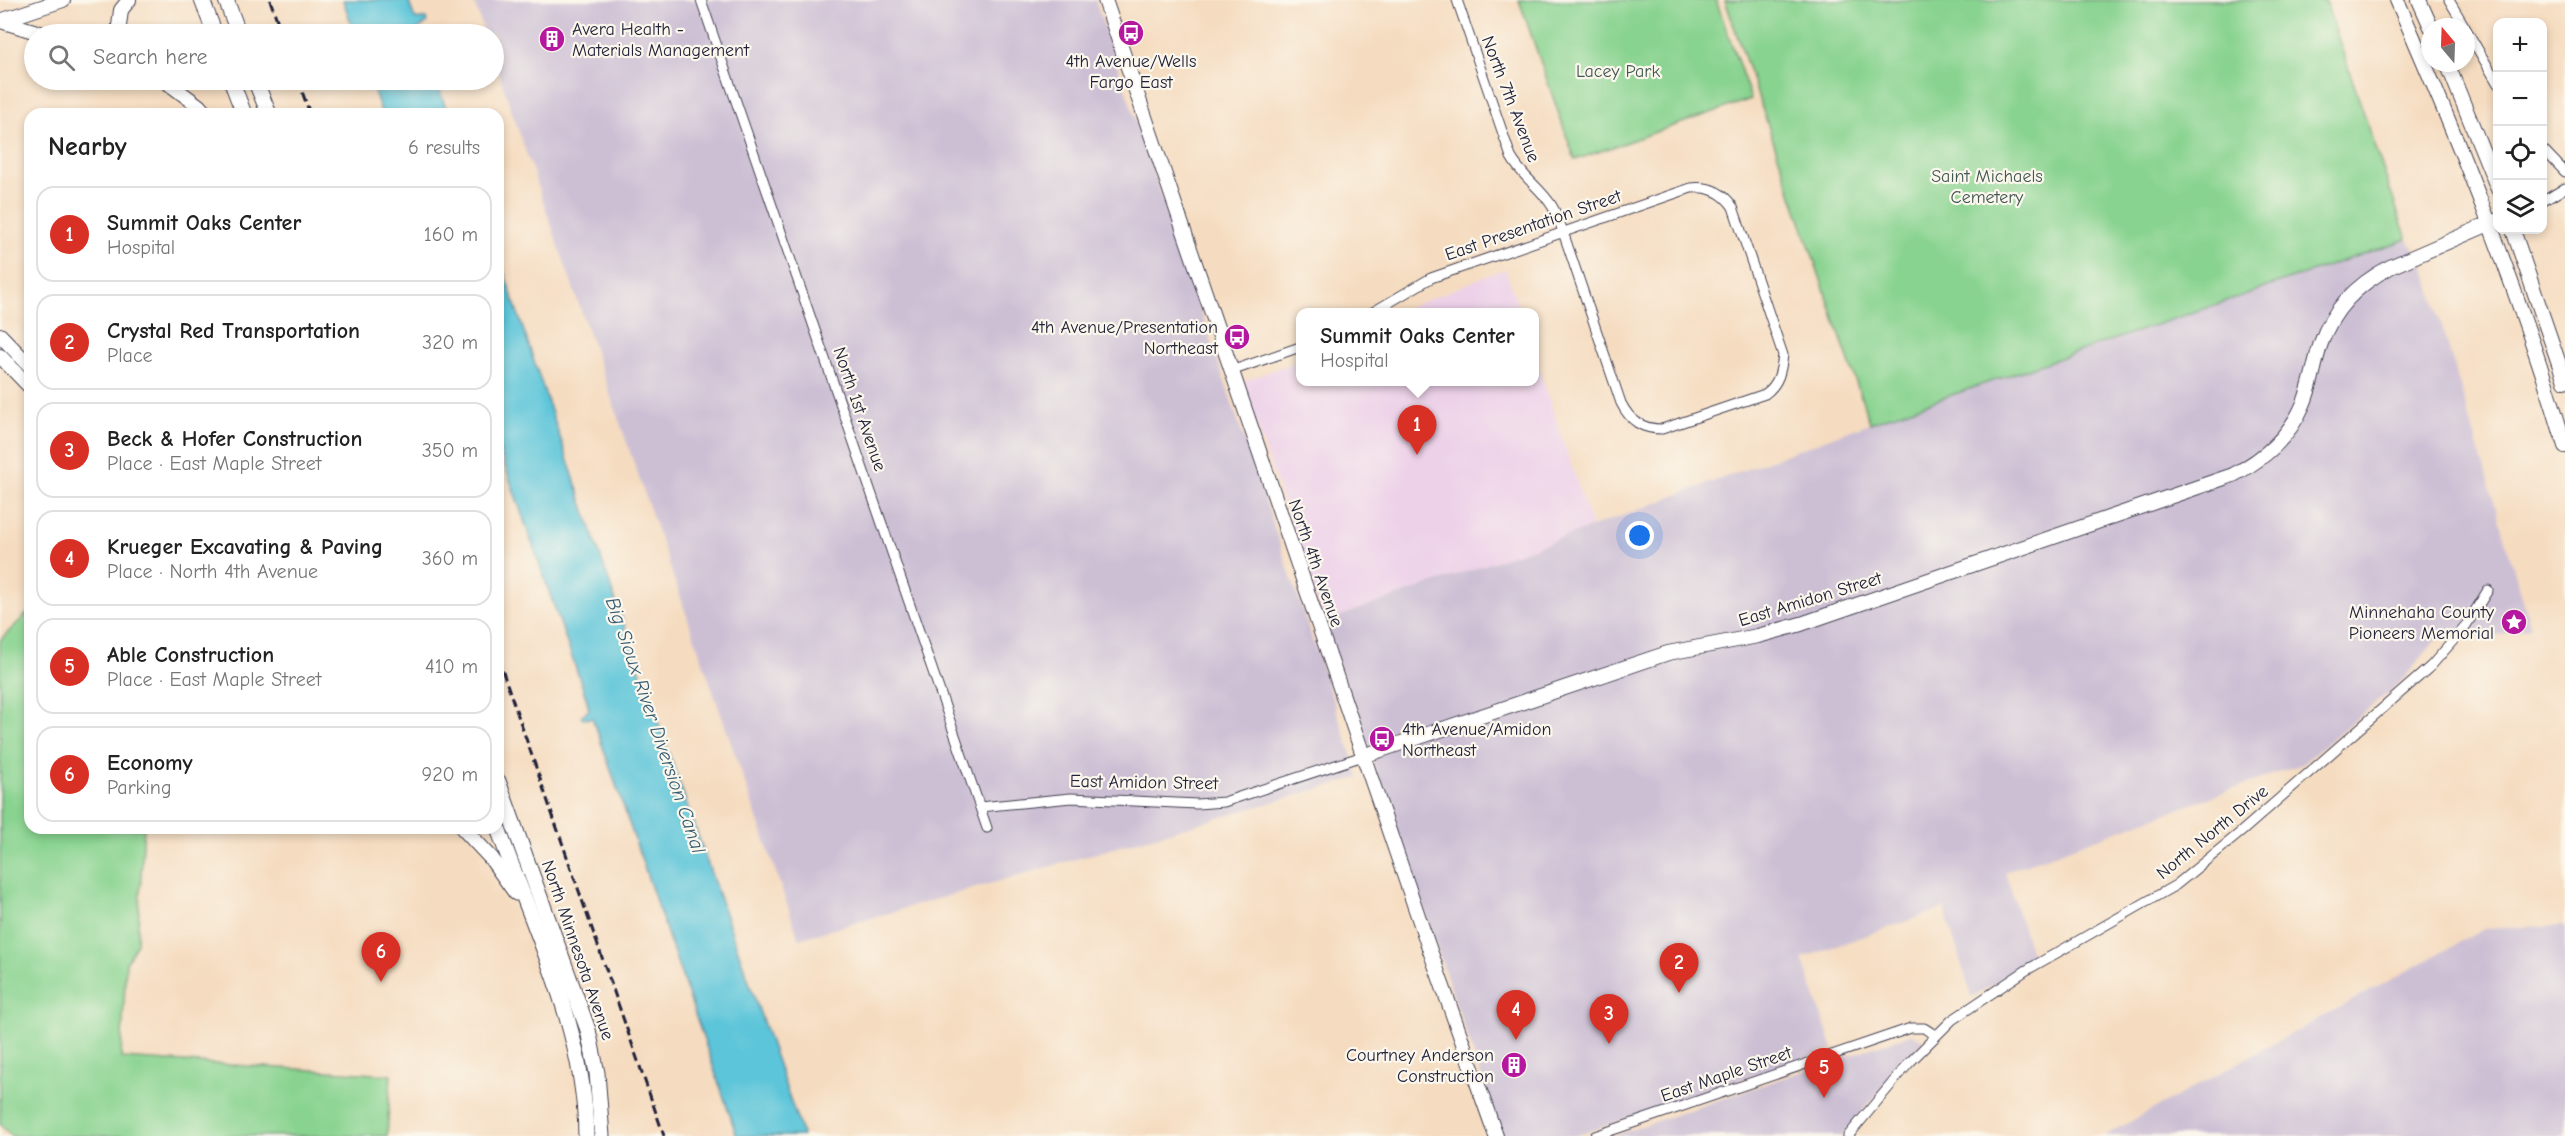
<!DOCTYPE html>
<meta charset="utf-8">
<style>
:root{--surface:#fff;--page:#f2f2f2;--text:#222;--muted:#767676;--line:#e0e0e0;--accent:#d93025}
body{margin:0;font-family:"Comic Neue",sans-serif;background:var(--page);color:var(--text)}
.controls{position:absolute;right:18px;top:18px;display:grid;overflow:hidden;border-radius:12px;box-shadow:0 3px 9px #0003}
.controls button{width:54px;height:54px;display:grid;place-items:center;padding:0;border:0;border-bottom:2px solid var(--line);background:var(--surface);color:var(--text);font:30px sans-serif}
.compass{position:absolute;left:2421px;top:18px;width:54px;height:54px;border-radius:50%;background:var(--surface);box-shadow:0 3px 9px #0003;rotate:341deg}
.you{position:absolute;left:1640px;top:536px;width:21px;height:21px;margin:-15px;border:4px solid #fff;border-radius:50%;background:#1a73e8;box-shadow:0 0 0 9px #1a73e833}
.badge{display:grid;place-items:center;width:39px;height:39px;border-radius:50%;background:var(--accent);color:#fff;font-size:20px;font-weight:700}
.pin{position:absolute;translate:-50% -50px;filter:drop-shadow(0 2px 3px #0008)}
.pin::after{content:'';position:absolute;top:32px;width:21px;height:18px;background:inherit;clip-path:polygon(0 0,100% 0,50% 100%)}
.popup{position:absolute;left:1296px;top:308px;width:243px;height:78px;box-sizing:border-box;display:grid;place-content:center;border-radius:12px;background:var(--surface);filter:drop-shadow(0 2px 4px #0005);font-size:20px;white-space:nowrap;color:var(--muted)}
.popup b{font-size:22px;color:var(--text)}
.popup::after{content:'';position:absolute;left:50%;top:100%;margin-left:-12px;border:12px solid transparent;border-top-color:var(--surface)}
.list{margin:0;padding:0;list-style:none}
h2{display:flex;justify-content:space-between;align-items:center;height:78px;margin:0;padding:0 24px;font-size:26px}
h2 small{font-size:20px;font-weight:400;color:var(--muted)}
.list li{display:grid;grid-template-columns:39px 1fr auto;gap:18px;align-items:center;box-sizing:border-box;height:96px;margin:0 12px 12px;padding:0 12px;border:2px solid var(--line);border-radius:18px}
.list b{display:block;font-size:22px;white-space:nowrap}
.list p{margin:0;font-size:20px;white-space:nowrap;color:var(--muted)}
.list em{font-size:20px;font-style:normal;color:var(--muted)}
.icon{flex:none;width:33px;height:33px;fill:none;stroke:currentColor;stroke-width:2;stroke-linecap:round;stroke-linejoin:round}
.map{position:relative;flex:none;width:2565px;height:1136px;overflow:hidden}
.search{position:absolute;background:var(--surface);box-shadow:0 3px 9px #0003;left:24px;top:24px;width:480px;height:66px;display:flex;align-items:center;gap:15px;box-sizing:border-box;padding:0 21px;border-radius:33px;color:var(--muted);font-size:22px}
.panel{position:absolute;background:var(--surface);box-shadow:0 3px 9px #0003;left:24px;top:108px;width:480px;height:726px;border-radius:18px}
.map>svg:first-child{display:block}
</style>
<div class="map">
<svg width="2565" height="1136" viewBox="0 0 2565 1136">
<rect width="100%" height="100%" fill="#fbf7ec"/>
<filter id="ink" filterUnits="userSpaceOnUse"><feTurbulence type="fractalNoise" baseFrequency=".0167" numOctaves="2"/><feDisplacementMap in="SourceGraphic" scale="12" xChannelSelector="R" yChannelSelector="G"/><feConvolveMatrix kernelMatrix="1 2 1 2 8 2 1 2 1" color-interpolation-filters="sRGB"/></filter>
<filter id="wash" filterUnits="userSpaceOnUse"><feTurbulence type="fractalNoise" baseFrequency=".008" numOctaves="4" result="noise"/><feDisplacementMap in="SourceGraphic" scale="24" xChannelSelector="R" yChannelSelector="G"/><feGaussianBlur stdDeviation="1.35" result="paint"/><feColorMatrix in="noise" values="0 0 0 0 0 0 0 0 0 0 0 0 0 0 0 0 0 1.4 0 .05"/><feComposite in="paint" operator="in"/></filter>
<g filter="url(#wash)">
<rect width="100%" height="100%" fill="#f5dcc0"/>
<g fill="#edd1e9">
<polygon points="1505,269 1520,312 1398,312 1481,278"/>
<polygon points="1534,354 1592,527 1324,622 1242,382 1300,360 1300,382 1534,382"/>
</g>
<g fill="#ccbfd4">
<polygon points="473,0 1095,0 1359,777 799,939 494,60 494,34 485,34"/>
<polygon points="2407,239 2423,261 2531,627 2493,637 2441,634 2401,682 2302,764 2005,872 2033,960 1972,997 1944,908 1802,958 1833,1049 1575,1136 1502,1136 1324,622 1592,527 1870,423"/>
<polygon points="2565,925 2565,1136 2104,1136 2484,929"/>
<polygon points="1912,1034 1924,1041 1841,1136 1613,1136"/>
</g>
<g fill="#88d38f" stroke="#557a65" stroke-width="1.5">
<polygon points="1519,0 1716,0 1751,99 1575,160"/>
<polygon points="1725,0 2325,0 2407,239 1870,423"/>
<polygon points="30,611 30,828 144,828 137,943 126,963 121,1058 391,1075 387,1136 11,1136 0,1124 0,640"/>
</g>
<g fill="#5cc5d9" stroke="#3f748a" stroke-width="1.5">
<polygon points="343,0 408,0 415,19 426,19 427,23 418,29 420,34 355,34"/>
<polygon points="370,80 436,80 448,114 382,114"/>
<polygon points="498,255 616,602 803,1136 737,1136 597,730 592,718 583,719 581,716 589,710 587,700 498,446"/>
</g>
</g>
<g filter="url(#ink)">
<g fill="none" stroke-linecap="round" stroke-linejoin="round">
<g stroke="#423e4f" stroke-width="11">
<g id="street">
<polyline points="701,0 987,828"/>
<polyline points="2449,0 2465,27"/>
<polyline points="2466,29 2498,84"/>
<polyline points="2542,148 2565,172"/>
<polyline points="2542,202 2565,188"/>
<path d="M1373,312L1431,278L1691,188C1709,186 1723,192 1733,207L1783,355C1781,371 1779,384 1765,394L1662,429C1642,429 1630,421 1621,403L1563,232C1560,223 1557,214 1552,206C1540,187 1522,177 1511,157L1457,0"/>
<polyline points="1231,371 1300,347"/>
<polyline points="980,807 1071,798 1197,804 1224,802 1363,756"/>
<polyline points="1595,1136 1911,1028 1924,1028 1935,1035"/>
<polyline points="1848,1136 1909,1063 1952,1020 2025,971 2176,885 2241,832 2431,666 2465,627 2488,590"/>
</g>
</g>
<g stroke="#423e4f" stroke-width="16">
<g id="secondary">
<polyline points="1105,0 1428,945 1496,1136"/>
<path d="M2397,0C2461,146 2520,293 2565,446"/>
<polyline points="2419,0 2431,27"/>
<polyline points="0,21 63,0"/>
<polyline points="1,21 43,34"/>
<polyline points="118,34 121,10 129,0"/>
<polyline points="2447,63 2498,189"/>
<polyline points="164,80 199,106 206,114"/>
<polyline points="2513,230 2565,381"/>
<polyline points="0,335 30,366"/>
<polyline points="0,356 30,387"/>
<path d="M1363,756L1668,653L1758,636L1801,624L2233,475C2264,459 2289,438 2303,405C2312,385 2314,363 2321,343C2333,308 2358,284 2390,267L2498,220"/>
</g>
</g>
<g stroke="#423e4f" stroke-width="17">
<g id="primary">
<polyline points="202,0 215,34"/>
<polyline points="226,0 239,34"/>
<polyline points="231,80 244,114"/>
<polyline points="255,80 269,114"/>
<polyline points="498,781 588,1030 597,1073 602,1136"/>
<polyline points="463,828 491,858 516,893"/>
<path d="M498,828C533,929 585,1027 586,1136"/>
</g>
</g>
<use href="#street" stroke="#fff" stroke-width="9"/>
<use href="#secondary" stroke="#fff" stroke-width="14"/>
<use href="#primary" stroke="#fff" stroke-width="15"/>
<g stroke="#22223b" stroke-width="3" stroke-dasharray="9 4.5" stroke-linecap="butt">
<polyline points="270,0 282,34"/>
<polyline points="298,80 310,114"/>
<polyline points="498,658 664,1136"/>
</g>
</g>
</g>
<defs>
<g id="bus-disc" transform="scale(1.35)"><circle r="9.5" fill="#b5179e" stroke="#fbf7ec"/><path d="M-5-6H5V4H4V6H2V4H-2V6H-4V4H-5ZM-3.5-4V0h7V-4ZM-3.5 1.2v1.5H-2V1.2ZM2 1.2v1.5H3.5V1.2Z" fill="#fff"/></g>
<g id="building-disc" transform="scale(1.35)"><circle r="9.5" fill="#b5179e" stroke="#fbf7ec"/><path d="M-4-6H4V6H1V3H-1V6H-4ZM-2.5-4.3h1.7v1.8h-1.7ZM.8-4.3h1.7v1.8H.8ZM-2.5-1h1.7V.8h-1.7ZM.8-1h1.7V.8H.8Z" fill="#fff"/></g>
<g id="sight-disc" transform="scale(1.35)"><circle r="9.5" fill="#b5179e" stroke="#fbf7ec"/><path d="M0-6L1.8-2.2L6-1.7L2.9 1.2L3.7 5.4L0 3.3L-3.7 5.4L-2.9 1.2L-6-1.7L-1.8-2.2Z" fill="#fff"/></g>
</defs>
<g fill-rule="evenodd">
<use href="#bus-disc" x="1131" y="33"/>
<use href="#building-disc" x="552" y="39"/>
<use href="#bus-disc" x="1237" y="337"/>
<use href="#sight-disc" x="2514" y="622"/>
<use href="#bus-disc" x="1382" y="739"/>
<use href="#building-disc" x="1514" y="1065"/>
</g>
<g text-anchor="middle" stroke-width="4.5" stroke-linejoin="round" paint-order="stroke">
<g font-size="18" fill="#22223b" stroke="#fbf7ec" text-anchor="end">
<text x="572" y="35" text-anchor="start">Avera Health -<tspan x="572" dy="21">Materials Management</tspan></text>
<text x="1131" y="67" text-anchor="middle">4th Avenue/Wells<tspan x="1131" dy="21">Fargo East</tspan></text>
<text x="1218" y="333">4th Avenue/Presentation<tspan x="1218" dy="21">Northeast</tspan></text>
<text x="2494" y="618">Minnehaha County<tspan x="2494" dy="21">Pioneers Memorial</tspan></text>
<text x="1402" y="735" text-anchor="start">4th Avenue/Amidon<tspan x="1402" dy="21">Northeast</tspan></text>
<text x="1494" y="1061">Courtney Anderson<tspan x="1494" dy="21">Construction</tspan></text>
</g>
<g font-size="18" fill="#415754" stroke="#fbf7ec">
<text x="1618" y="77">Lacey Park</text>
<text x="1987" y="182">Saint Michaels<tspan x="1987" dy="21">Cemetery</tspan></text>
</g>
<g font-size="18" fill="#22223b" stroke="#fbf7ec">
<text transform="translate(1511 99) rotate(69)" y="6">North 7th Avenue</text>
<text transform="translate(1533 225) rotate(-19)" y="6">East Presentation Street</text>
<text transform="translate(860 409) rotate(71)" y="6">North 1st Avenue</text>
<text transform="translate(1316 563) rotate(71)" y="6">North 4th Avenue</text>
<text transform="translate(1810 599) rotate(-17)" y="6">East Amidon Street</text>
<text transform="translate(1144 782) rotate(1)" y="6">East Amidon Street</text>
<text transform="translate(2212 832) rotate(-39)" y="6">North North Drive</text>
<text transform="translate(578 950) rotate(71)" y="6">North Minnesota Avenue</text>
<text transform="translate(1726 1074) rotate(-19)" y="6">East Maple Street</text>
</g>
<g font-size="20" font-style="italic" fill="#365b72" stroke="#fbf7ec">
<text transform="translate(656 725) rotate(71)" y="7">Big Sioux River Diversion Canal</text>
</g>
</g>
</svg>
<div class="controls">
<button>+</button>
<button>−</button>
<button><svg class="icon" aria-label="locate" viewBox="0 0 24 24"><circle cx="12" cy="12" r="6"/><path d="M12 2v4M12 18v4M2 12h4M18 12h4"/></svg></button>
<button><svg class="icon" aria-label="layers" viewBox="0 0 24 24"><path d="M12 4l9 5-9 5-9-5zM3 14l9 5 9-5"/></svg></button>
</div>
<svg class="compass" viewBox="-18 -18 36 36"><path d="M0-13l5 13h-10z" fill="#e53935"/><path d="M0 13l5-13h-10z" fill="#767676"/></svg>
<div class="you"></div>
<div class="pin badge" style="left:1417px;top:455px">1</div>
<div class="popup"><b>Summit Oaks Center</b>Hospital</div>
<div class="pin badge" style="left:1679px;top:993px">2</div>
<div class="pin badge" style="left:1609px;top:1044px">3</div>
<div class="pin badge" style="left:1516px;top:1040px">4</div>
<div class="pin badge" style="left:1824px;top:1098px">5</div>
<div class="pin badge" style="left:381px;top:982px">6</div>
<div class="search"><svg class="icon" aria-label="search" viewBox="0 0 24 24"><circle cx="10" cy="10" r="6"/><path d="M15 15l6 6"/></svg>Search here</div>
<section class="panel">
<h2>Nearby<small>6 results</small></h2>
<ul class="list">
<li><span class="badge">1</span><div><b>Summit Oaks Center</b><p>Hospital</p></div><em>160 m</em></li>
<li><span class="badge">2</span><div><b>Crystal Red Transportation</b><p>Place</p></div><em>320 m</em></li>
<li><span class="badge">3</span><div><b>Beck &amp; Hofer Construction</b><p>Place · East Maple Street</p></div><em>350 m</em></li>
<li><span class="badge">4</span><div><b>Krueger Excavating &amp; Paving</b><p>Place · North 4th Avenue</p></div><em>360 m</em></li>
<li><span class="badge">5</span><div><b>Able Construction</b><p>Place · East Maple Street</p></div><em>410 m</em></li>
<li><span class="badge">6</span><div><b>Economy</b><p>Parking</p></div><em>920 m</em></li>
</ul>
</section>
</div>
